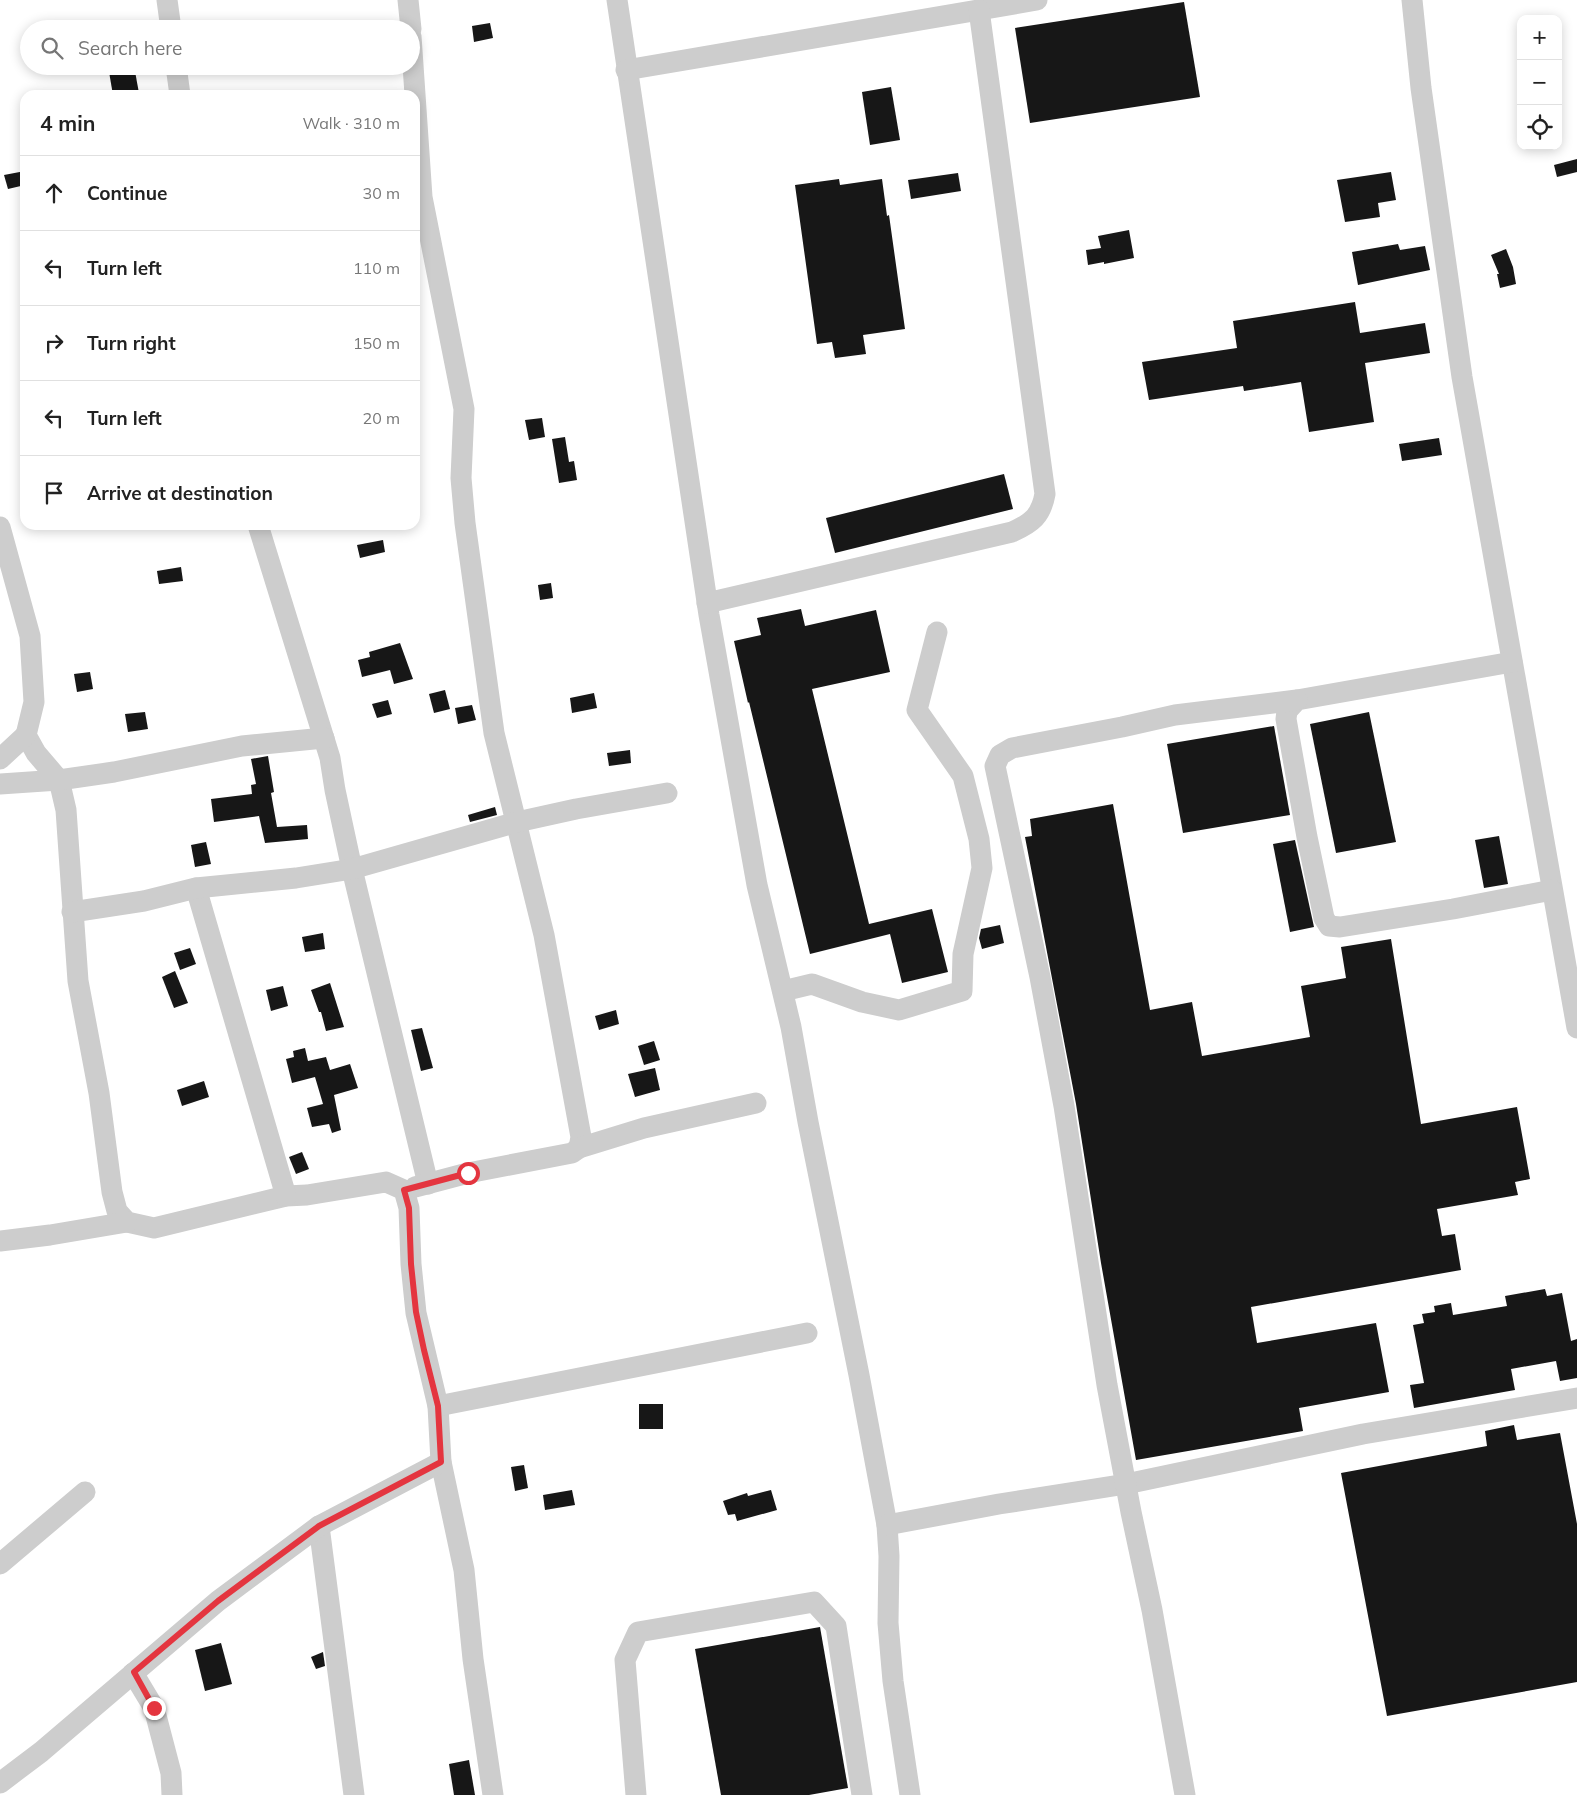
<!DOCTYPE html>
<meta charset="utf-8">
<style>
:root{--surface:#fff;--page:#f6f6f6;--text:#222;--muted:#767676;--line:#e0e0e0}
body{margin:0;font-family:Mulish,sans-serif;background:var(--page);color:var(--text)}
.controls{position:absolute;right:15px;top:15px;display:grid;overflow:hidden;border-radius:10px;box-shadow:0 2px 12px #0003}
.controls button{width:45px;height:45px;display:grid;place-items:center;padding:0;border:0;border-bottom:1px solid var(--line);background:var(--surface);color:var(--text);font:25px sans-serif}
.stop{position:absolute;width:15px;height:15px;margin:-11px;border:4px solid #e4353f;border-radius:50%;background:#fff}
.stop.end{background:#e4353f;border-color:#fff;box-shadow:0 1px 5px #0008}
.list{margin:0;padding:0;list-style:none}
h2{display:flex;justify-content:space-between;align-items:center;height:65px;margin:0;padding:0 20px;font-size:21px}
h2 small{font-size:16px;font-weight:400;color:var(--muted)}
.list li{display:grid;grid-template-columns:32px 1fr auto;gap:15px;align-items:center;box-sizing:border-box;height:75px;padding:0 20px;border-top:1px solid var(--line)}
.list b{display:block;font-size:19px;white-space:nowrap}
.list em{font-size:16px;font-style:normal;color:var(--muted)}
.icon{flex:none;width:28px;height:28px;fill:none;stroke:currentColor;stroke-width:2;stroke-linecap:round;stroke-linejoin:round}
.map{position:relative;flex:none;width:1577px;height:1795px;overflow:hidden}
.search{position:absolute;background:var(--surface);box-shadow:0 2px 12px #0003;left:20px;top:20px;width:400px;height:55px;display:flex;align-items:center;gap:12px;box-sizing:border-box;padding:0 18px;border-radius:28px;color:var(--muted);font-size:19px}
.panel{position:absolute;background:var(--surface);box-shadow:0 2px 12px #0003;left:20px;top:90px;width:400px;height:440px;border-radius:15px}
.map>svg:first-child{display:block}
</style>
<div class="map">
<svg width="1577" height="1795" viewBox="0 0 1577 1795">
<rect width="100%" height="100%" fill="#fff"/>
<g fill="#171717">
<polygon points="1184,2 1200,97 1030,123 1015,28"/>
<polygon points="490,23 493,38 474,42 472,26"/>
<polygon points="108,66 134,66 139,93 113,95"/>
<polygon points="891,87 900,140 870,145 862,92"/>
<polygon points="1577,159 1577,172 1557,177 1554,165"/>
<polygon points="25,171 25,185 8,189 4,175"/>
<polygon points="1391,172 1396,200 1378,203 1380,217 1345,222 1337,180"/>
<polygon points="958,173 961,191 911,199 908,180"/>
<polygon points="839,179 840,185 882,179 887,216 889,215 905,329 863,335 866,354 835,358 832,342 817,344 795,185"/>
<polygon points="1129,230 1134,258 1104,264 1104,262 1088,265 1086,250 1101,248 1098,236"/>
<polygon points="1398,244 1400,250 1425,246 1430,270 1358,285 1352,252"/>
<polygon points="1506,249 1513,267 1516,284 1500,288 1497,274 1499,274 1491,255"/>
<polygon points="1355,302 1360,333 1425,323 1430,353 1365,363 1374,422 1309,432 1301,382 1244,391 1243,386 1149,400 1142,362 1237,348 1233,321"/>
<polygon points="542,418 545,437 529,440 525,420"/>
<polygon points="565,437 569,462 574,461 577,480 559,483 552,439"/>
<polygon points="1439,438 1442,455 1402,461 1399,444"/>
<polygon points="1004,474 1013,509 835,553 826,518"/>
<polygon points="383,540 385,552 360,558 357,545"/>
<polygon points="181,567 183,581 159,584 157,571"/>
<polygon points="551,583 553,598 540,600 538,585"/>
<polygon points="801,609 805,626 876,610 890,672 812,689 869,924 932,909 948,972 902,983 890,934 810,954 749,702 748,703 734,641 761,635 757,618"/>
<polygon points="400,643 413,679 394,684 390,670 362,677 358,660 370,657 369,652"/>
<polygon points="90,672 93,689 77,692 74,674"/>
<polygon points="445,690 450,709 434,713 429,694"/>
<polygon points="594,693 597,708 572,713 570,698"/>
<polygon points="388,700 392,714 377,718 372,704"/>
<polygon points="472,705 476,720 458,724 455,708"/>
<polygon points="145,712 148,729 128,732 125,714"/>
<polygon points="1369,712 1396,842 1336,853 1310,724"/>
<polygon points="1274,726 1290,815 1183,833 1167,744"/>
<polygon points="630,750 631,763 609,766 607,753"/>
<polygon points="268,756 274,792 271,793 277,827 307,825 308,839 265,843 259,816 214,822 211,799 252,794 251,785 256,784 251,759"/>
<polygon points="1113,804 1150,1010 1192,1002 1202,1056 1310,1037 1301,986 1346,978 1341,947 1391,939 1421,1124 1517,1107 1530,1179 1515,1182 1518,1195 1437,1209 1442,1236 1455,1234 1461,1270 1251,1307 1257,1343 1376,1323 1389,1392 1299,1408 1303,1431 1136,1460 1101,1263 1076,1104 1025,837 1032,836 1030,819"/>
<polygon points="495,807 497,815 470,822 468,815"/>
<polygon points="1499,836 1508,884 1484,888 1475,840"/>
<polygon points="1295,840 1314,927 1290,932 1273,844"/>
<polygon points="206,842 211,864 195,867 191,845"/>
<polygon points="1000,925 1004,943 982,949 979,938 981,929"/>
<polygon points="323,933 325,949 305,952 302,937"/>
<polygon points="190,948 196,964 180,970 174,953"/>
<polygon points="175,971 188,1003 174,1008 162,977"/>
<polygon points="330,983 344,1027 326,1031 321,1012 319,1012 311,990"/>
<polygon points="283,986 288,1006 271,1011 266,990"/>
<polygon points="616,1010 619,1024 599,1030 595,1016"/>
<polygon points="422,1028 433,1068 421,1071 411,1030"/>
<polygon points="654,1041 660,1060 644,1065 638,1046"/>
<polygon points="305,1048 308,1061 326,1057 330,1070 350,1064 358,1088 334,1095 341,1130 332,1133 329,1124 312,1127 307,1108 323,1104 315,1077 292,1083 286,1059 294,1057 293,1051"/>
<polygon points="655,1068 660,1090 635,1097 628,1074"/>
<polygon points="204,1081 209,1097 182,1106 177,1090"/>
<polygon points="302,1152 309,1169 296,1174 289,1157"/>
<polygon points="1545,1289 1547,1296 1562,1293 1571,1341 1577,1339 1577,1378 1560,1381 1556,1361 1511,1369 1515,1390 1414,1408 1410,1385 1424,1383 1413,1325 1424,1323 1422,1314 1435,1312 1434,1306 1451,1303 1453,1315 1507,1306 1505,1296"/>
<rect x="639" y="1404" width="24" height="25"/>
<polygon points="1514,1425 1517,1440 1560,1433 1577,1524 1577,1682 1387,1716 1341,1473 1487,1446 1485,1431"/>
<polygon points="524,1465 528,1488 515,1491 511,1467"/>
<polygon points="572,1490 575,1505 545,1510 543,1495"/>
<polygon points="771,1490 777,1510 737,1521 735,1514 728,1515 723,1501 747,1493 748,1496"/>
<polygon points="820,1627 848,1788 809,1795 721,1795 695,1649"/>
<polygon points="221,1643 232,1684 205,1691 195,1650"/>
<polygon points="323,1652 325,1666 316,1669 311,1657"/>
<polygon points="469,1760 475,1795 454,1795 449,1764"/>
</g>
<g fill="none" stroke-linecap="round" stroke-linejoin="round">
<g stroke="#cdcdcd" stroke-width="21">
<polyline points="167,0 171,29"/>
<polyline points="408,0 411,29"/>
<polyline points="617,0 709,615 757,885 791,1027 808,1122 859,1375 887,1525 889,1556 888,1623 893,1681 910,1795"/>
<polyline points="1412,0 1421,88 1462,377 1577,1028"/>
<polyline points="411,36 422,197 464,409 461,478 465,523 494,733 544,935 581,1137 579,1148"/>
<polyline points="176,66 180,95"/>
<polyline points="626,70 1037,0"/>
<polyline points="258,525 330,758 335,790 352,869 428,1184"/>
<polyline points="0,527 30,636 34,702 26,735 36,753 59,780 66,810 78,981 99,1093 112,1192 117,1211 127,1222 154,1228 286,1196 307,1195 386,1182 404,1190 409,1208 411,1264 416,1313 438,1406 441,1462 464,1570 473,1659 493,1795"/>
<path d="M707,603L1012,532C1032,523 1041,516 1045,494L979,10"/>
<polyline points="1512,662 1297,700 1287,711 1286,719 1307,837 1324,918 1329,926 1340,927 1453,909 1552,890"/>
<polyline points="0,759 26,735"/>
<polyline points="0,784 59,780 114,772 242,746 324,738"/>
<polyline points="196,888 286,1196"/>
<polyline points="72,912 144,901 196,888 296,878 352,869 517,822 576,809 667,793"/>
<polyline points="783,991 812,984 862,1002 899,1010 962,991 963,954 982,868 979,839 963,776 917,710 937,632"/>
<polyline points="415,1187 468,1173 572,1153 579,1148 644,1128 756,1103"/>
<polyline points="0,1241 50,1235 127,1222"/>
<polyline points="438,1406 807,1333"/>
<polyline points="887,1525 999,1504 1126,1484 1363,1434 1577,1398"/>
<polyline points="319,1526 354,1795"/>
<polyline points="0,1564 85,1492"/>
<polyline points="133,1673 154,1708 171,1773 172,1795"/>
<polyline points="0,1783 41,1752 218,1601 319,1526 441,1462"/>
<polyline points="636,1795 625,1660 638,1632 814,1602 836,1626 862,1795"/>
<polyline points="1185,1795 1152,1610 1131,1512 1107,1385 1064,1106 1040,977 995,766 1000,755 1012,748 1122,727 1175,715 1297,700"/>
</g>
</g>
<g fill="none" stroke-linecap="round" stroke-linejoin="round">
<polyline stroke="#e4353f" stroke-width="6" points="154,1708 134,1672 218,1601 319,1526 441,1462 438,1406 424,1350 416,1312 411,1264 409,1208 404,1190 468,1173"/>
</g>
</svg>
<div class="controls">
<button>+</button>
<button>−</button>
<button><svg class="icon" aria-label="locate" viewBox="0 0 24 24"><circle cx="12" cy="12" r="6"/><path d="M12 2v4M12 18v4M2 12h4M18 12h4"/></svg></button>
</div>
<div class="stop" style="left:468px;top:1173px"></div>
<div class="stop end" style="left:154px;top:1708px"></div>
<div class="search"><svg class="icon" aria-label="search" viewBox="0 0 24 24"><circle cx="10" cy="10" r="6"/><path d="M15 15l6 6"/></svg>Search here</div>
<section class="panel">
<h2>4 min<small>Walk · 310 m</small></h2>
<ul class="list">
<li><svg class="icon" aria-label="ahead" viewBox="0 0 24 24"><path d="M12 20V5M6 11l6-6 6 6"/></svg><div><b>Continue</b></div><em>30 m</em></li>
<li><svg class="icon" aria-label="left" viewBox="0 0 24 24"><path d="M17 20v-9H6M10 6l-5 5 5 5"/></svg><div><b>Turn left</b></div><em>110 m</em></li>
<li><svg class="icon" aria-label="right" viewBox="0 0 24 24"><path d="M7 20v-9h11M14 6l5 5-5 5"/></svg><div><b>Turn right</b></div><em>150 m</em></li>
<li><svg class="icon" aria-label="left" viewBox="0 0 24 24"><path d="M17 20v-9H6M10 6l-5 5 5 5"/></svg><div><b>Turn left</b></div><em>20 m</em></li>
<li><svg class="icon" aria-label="arrive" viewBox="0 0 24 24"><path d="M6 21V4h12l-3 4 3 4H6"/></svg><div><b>Arrive at destination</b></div></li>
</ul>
</section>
</div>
